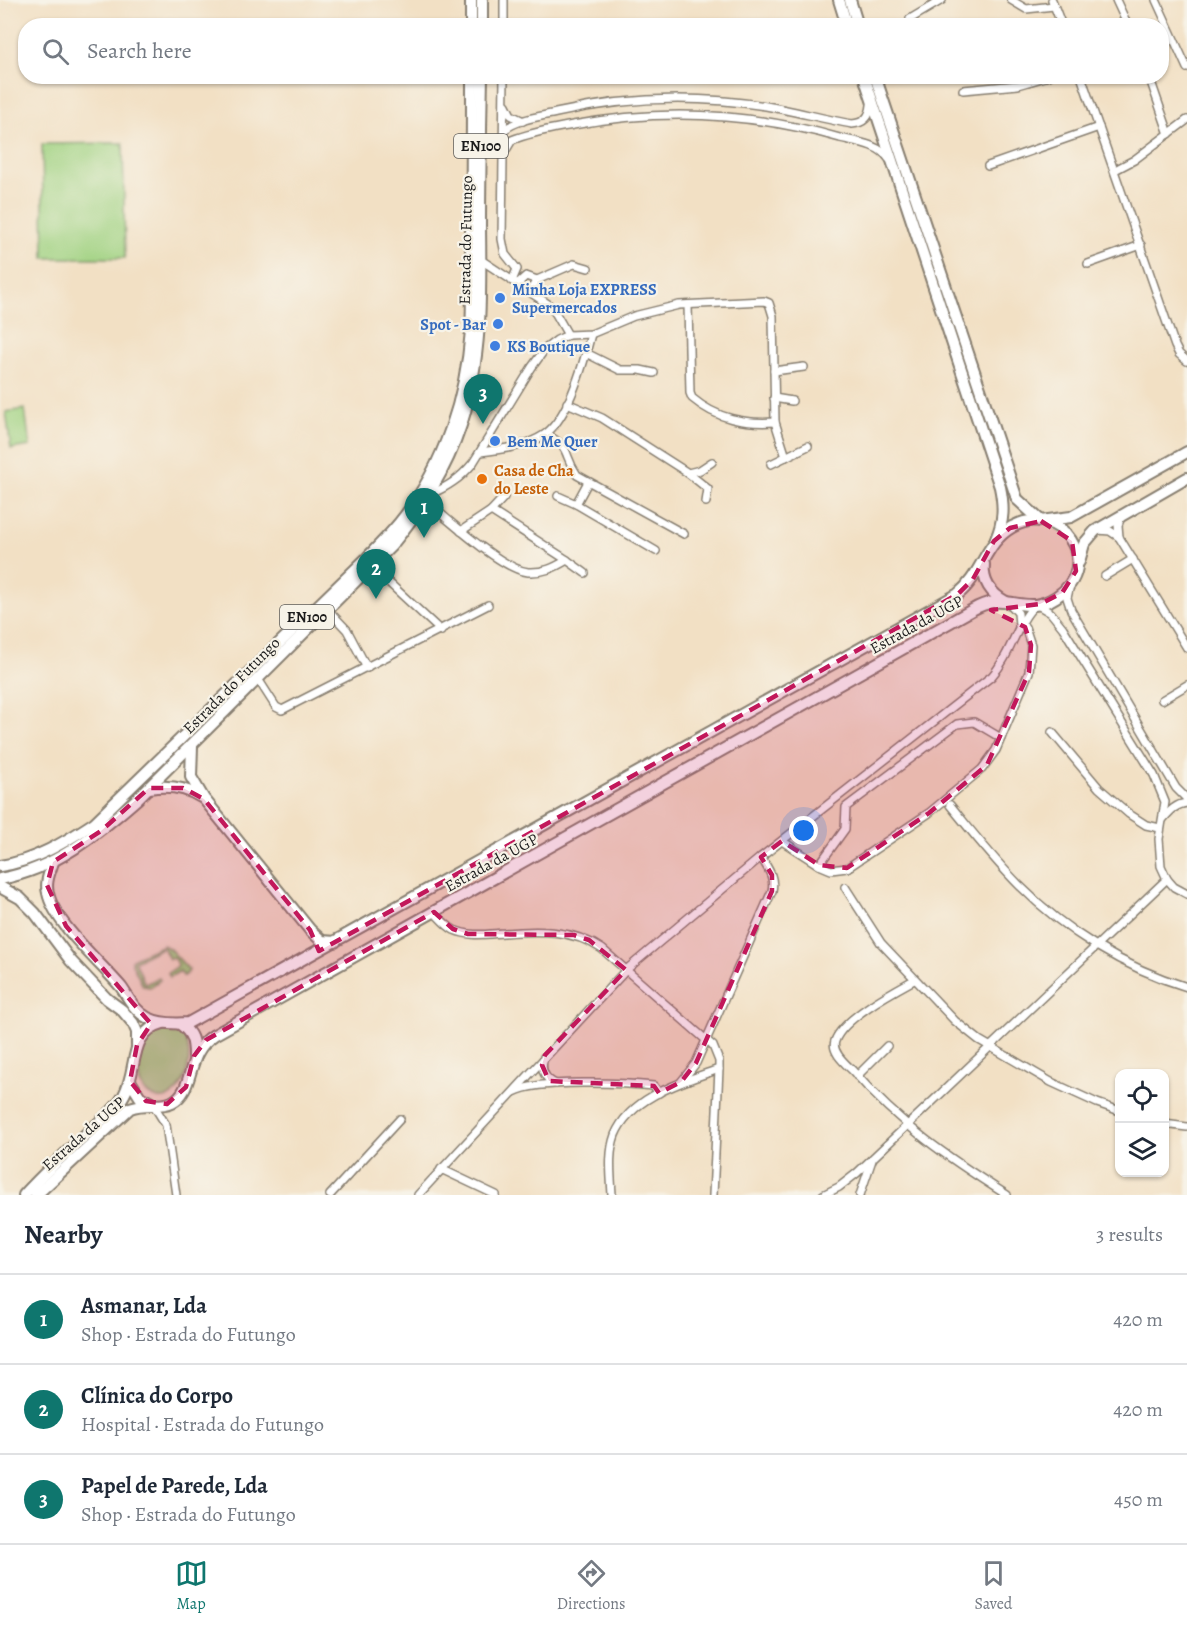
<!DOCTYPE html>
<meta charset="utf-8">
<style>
:root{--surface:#fff;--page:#f2f2f3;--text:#1f2937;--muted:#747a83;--line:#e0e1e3;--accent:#0f766e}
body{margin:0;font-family:Alegreya,serif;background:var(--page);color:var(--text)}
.controls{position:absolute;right:18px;bottom:18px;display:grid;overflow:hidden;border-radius:12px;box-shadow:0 2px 4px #0004}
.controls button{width:54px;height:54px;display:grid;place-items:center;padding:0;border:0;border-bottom:2px solid var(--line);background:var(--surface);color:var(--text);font:30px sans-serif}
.you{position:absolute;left:804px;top:831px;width:21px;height:21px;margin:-15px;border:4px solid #fff;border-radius:50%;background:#1a73e8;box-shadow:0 0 0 9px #1a73e833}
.badge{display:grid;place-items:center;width:39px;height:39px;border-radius:50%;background:var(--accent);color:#fff;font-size:20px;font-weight:700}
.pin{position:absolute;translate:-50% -50px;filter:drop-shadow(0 2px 3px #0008)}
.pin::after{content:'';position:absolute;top:32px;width:21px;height:18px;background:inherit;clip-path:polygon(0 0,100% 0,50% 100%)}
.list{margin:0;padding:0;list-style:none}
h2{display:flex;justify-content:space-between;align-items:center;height:78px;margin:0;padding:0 24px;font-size:26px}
h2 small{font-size:20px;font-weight:400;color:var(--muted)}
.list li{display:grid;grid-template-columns:39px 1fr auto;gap:18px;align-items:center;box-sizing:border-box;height:90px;padding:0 24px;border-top:2px solid var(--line)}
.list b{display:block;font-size:22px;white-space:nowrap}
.list p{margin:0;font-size:20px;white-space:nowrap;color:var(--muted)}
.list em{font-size:20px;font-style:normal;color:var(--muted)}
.icon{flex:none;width:33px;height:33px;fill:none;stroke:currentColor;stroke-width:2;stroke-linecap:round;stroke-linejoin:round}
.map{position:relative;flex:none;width:1187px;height:1195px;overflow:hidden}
.search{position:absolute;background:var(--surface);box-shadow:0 2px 4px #0004;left:18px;right:18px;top:18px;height:66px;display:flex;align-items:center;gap:15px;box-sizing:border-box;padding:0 21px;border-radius:24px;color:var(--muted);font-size:22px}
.sheet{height:348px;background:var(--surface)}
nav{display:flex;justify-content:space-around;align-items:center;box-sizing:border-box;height:84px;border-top:2px solid var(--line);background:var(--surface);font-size:16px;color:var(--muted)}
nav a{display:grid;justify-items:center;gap:3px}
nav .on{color:var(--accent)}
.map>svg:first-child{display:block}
</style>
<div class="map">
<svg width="1187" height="1195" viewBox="0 0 1187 1195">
<rect width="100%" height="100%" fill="#f7f3e8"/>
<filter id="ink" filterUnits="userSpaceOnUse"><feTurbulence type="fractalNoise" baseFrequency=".0167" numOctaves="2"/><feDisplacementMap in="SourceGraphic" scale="12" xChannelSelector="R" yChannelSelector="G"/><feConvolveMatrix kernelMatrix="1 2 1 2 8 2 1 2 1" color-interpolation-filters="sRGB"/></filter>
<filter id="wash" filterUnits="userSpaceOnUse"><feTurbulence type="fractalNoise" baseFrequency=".008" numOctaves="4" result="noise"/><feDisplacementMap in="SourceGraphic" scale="24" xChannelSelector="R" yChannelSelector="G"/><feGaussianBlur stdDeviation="1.35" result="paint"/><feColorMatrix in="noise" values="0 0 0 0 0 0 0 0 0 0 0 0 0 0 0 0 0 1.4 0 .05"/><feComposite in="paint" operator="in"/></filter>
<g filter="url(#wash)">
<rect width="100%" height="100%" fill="#f2e0c4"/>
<g fill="#a0d281" stroke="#5e774e" stroke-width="1.5">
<polygon points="123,143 125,258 44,258 42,144"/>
<polygon points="25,409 30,446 11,449 6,412"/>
<path d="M163,945L169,948L189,970C188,973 187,975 183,976L180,971L170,977L168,973L178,966L173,957L169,959L163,947L135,961L145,984L159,978L160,980L150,987L143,986L132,964V959Z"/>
<path d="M169,1026C175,1029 181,1031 184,1037C196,1054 185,1102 158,1098C129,1094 136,1046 152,1032C156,1028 164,1028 169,1026Z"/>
</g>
</g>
<g filter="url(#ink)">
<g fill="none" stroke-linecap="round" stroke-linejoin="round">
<g stroke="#877e70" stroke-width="10">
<g id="street">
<polyline points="504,0 504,26"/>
<polyline points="1011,0 1026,9 1054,6"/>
<polyline points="1052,0 1062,26"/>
<polyline points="1116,0 1128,26"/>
<polyline points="1156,0 1187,68"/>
<polyline points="910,19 942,0"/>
<polyline points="504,76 502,239 505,254 517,269 512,281"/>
<polyline points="1081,76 1175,346 1179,354 1187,361"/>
<polyline points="1149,76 1169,134"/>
<polyline points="963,90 1018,85 1049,76"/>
<polyline points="506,105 511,115 523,121"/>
<path d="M504,130C518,119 538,117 556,113C624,97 697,95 766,106C795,111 823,119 852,124C864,123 870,117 871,105"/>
<path d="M503,155L512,140C532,132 552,129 573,125C663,108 753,113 840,138C857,142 879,144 889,159"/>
<polyline points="988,166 1099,127"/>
<polyline points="1115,170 1134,160 1187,120"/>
<polyline points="481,260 548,304 556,314 568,335"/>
<polyline points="1088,264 1141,245"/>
<polyline points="517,284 526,276 537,280"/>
<polyline points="530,291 537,280 574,264 588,268"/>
<path d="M688,305L690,393L692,398C717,419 744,424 775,422"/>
<polyline points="586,353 620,370 640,370 654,373"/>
<polyline points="774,371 804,367"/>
<polyline points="774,398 792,401"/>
<polyline points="567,403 602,418 688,473 700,470 712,462"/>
<path d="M546,434C573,449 562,453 577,475L684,534"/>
<path d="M481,452C502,449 526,447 544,435C568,419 584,362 591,334"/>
<polyline points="771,464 808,446"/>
<polyline points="688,473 708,489 706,502"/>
<polyline points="588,482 576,504 656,551"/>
<path d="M429,495C447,487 460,479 473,463L532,367L545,349L557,340L568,335L591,334L634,316L679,305L764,301L769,303L773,316L775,422L786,457"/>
<polyline points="558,496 576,504"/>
<path d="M426,501C446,518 503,570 528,572C543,573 554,568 567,560L491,511"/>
<polyline points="1121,517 1118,525 1119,537 1187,648"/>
<polyline points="1098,530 1110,531 1119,537"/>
<polyline points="461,531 491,511 504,497"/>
<polyline points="567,560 585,573"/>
<polyline points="372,567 441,631"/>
<polyline points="1105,576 1133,559"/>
<polyline points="1070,585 1067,598 1071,610 1176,788 1187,799"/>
<polyline points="1009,603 1018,613 1019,625"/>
<polyline points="328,610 347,630 367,668"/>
<polyline points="258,679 276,707 282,710 488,605"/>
<polyline points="1162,700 1187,685"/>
<polyline points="1052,732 1099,788 1129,814 1146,825 1160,828"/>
<path d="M950,805C972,832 994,860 1019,885C1065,931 1124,968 1187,987"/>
<path d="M1163,819C1170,811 1176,804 1187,803"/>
<polyline points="782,841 819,865 831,870 847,868 929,813 982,769 996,750 1029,672 1031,645 1025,627 1019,625"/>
<polyline points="819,865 845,829 846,807 957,724 974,722 1001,738"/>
<polyline points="845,887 881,943 955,1021 979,1040 1051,1082 1097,1103 1120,1111"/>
<path d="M434,912C440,918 446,926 454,930C470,937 487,934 504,933C538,930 573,929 602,949L713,1046L719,1061V1069L713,1195"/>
<path d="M914,980C894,991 843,1018 835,1041C831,1052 846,1064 853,1071C900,1125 947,1157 1007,1195"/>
<path d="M544,1057C540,1069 544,1079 556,1084"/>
<polyline points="857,1076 887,1046"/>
<path d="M681,1082L696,1063L772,891C775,877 768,869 761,857"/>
<path d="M514,1092C537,1079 626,1083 654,1086L659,1093"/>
<polyline points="153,1104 166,1125 176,1195"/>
<polyline points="1164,1124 1187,1127"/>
<polyline points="441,1169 496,1195"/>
<polyline points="330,1195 400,1119"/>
<path d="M418,1195L626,970L761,857L992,676C1012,654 1015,624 1036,604L1051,613L1063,628L1154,775L1165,802L1159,839L1161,866L1167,879L1174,887L1187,894"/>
<path d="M612,1195C611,1175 608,1154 615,1135C631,1096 683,1082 719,1069"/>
<polyline points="823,1195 839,1187 857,1173 1167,879"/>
<polyline points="860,1195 872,1160"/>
</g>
</g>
<g stroke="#877e70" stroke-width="14">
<g id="secondary">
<polyline points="839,0 847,26"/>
<polyline points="850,0 858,26"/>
<path d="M864,76L1000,487C1004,506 1004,521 996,539"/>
<polyline points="875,76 1017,499 1041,521 1071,517 1187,452"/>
<polyline points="1079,562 1084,544 1095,531 1187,478"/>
<path d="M984,564C982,581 991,594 1006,602"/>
<polyline points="192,746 191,777 204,799 310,930 322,941 335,942"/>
<path d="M149,788C168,785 185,787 201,797"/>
<polyline points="0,887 20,898 35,913 71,961 107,999 122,1010 133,1023 137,1032 137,1045"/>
<path d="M180,1024C192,1033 194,1041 194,1056"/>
<polyline points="130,1081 140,1097 153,1104"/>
<path d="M24,1195C43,1174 65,1154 86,1134C99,1122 116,1110 124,1095C139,1068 127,1033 163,1023"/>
<path d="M36,1195L130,1108C145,1102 160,1108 172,1102C196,1090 184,1054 214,1035L972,610C979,606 986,603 994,602C1018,600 1031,613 1056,597C1105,565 1061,500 1012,527C985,542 982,575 958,594L188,1023C175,1024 160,1024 148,1018C135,1012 129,998 121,987C101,963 54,923 48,893C45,882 50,872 53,862"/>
</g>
</g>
<g stroke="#877e70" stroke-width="14">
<g id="primary">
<polyline points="471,0 471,26"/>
<polyline points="482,26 482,0"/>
<path d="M0,866C35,861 65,842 94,823L367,558C379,545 393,532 404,517C444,465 466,397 471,331C473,300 471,268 471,236C472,183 472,130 472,76"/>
<path d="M0,879C55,869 96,835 137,799L391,546C421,509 446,471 461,425C482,360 481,294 480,227C480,177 481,127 482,76"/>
</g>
</g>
<use href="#street" stroke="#fff" stroke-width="7"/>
<use href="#secondary" stroke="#fff" stroke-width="10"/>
<use href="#primary" stroke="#fff" stroke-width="10"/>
</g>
</g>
<path fill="#c2185b" fill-opacity="0.2" stroke="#c2185b" stroke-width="4.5" stroke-dasharray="12 8" stroke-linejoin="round" d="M1041,521L1072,541L1076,571L1062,593L1040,604L991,610L1025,627L1031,645L1029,672L987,765L929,813L847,868L819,865L782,841L761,857L772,875V891L696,1063L681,1082L659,1093L654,1086L549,1081L542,1065L545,1055L626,970L589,940L574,935L468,934L453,929L434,912L206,1040L194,1056L186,1087L167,1104L146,1101L130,1081L137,1045L151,1024L66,926L47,885L53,862L101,831L149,788H183L204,799L310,930L319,951L958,594L973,579L994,541L1010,528Z"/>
<g fill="#3f7fe0" stroke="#f7f3e8" stroke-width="2">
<circle cx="500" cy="298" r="6"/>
<circle cx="498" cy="324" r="6"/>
<circle cx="495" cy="346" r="6"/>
<circle cx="495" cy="441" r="6"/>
</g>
<circle fill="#e8710a" stroke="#f7f3e8" stroke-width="2" cx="482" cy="479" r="6"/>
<g text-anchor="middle" stroke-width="4.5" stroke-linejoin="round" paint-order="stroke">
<g fill="#f7f3e8" stroke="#5e5c59" stroke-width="1.5">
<rect x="454" y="134" width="54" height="24" rx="4.5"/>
<rect x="280" y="605" width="54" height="24" rx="4.5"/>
</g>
<g font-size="15" font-weight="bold" fill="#1c1c1c">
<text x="481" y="151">EN100</text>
<text x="307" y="622">EN100</text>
</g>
<g font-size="16" fill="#1c1c1c" stroke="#f7f3e8">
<text transform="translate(465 240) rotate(-89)" y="6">Estrada do Futungo</text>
<text transform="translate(916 624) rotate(-29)" y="6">Estrada da UGP</text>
<text transform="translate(231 685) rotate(-45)" y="6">Estrada do Futungo</text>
<text transform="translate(491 862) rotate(-29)" y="6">Estrada da UGP</text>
<text transform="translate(83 1133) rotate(-41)" y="6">Estrada da UGP</text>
</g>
<g font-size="16" font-weight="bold" fill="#366cbe" stroke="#f7f3e8" text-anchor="start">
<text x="512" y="295">Minha Loja EXPRESS<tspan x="512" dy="18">Supermercados</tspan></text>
<text x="486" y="330" text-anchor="end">Spot - Bar</text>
<text x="507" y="352">KS Boutique</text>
<text x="507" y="447">Bem Me Quer</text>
</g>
<g font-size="16" font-weight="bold" fill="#c56008" stroke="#f7f3e8" text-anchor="start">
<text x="494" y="476">Casa de Cha<tspan x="494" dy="18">do Leste</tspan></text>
</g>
</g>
</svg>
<div class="controls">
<button><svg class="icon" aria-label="locate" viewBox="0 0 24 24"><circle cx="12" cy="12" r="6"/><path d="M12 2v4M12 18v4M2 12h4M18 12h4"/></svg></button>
<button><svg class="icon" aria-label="layers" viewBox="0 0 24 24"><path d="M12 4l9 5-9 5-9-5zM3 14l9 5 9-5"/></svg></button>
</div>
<div class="you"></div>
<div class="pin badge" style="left:424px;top:538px">1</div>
<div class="pin badge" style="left:376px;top:599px">2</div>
<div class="pin badge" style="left:483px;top:424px">3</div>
<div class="search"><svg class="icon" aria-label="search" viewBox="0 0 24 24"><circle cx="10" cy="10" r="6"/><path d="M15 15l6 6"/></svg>Search here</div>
</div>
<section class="sheet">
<h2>Nearby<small>3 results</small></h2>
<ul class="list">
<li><span class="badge">1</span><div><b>Asmanar, Lda</b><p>Shop · Estrada do Futungo</p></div><em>420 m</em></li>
<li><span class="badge">2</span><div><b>Clínica do Corpo</b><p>Hospital · Estrada do Futungo</p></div><em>420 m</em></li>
<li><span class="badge">3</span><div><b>Papel de Parede, Lda</b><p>Shop · Estrada do Futungo</p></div><em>450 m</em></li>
</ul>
</section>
<nav>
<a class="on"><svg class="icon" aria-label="map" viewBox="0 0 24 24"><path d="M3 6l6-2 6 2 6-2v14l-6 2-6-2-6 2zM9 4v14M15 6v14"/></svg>Map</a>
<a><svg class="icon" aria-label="directions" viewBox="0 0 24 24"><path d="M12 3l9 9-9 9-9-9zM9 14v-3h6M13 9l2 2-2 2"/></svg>Directions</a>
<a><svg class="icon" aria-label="saved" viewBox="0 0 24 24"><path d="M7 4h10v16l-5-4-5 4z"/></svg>Saved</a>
</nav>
